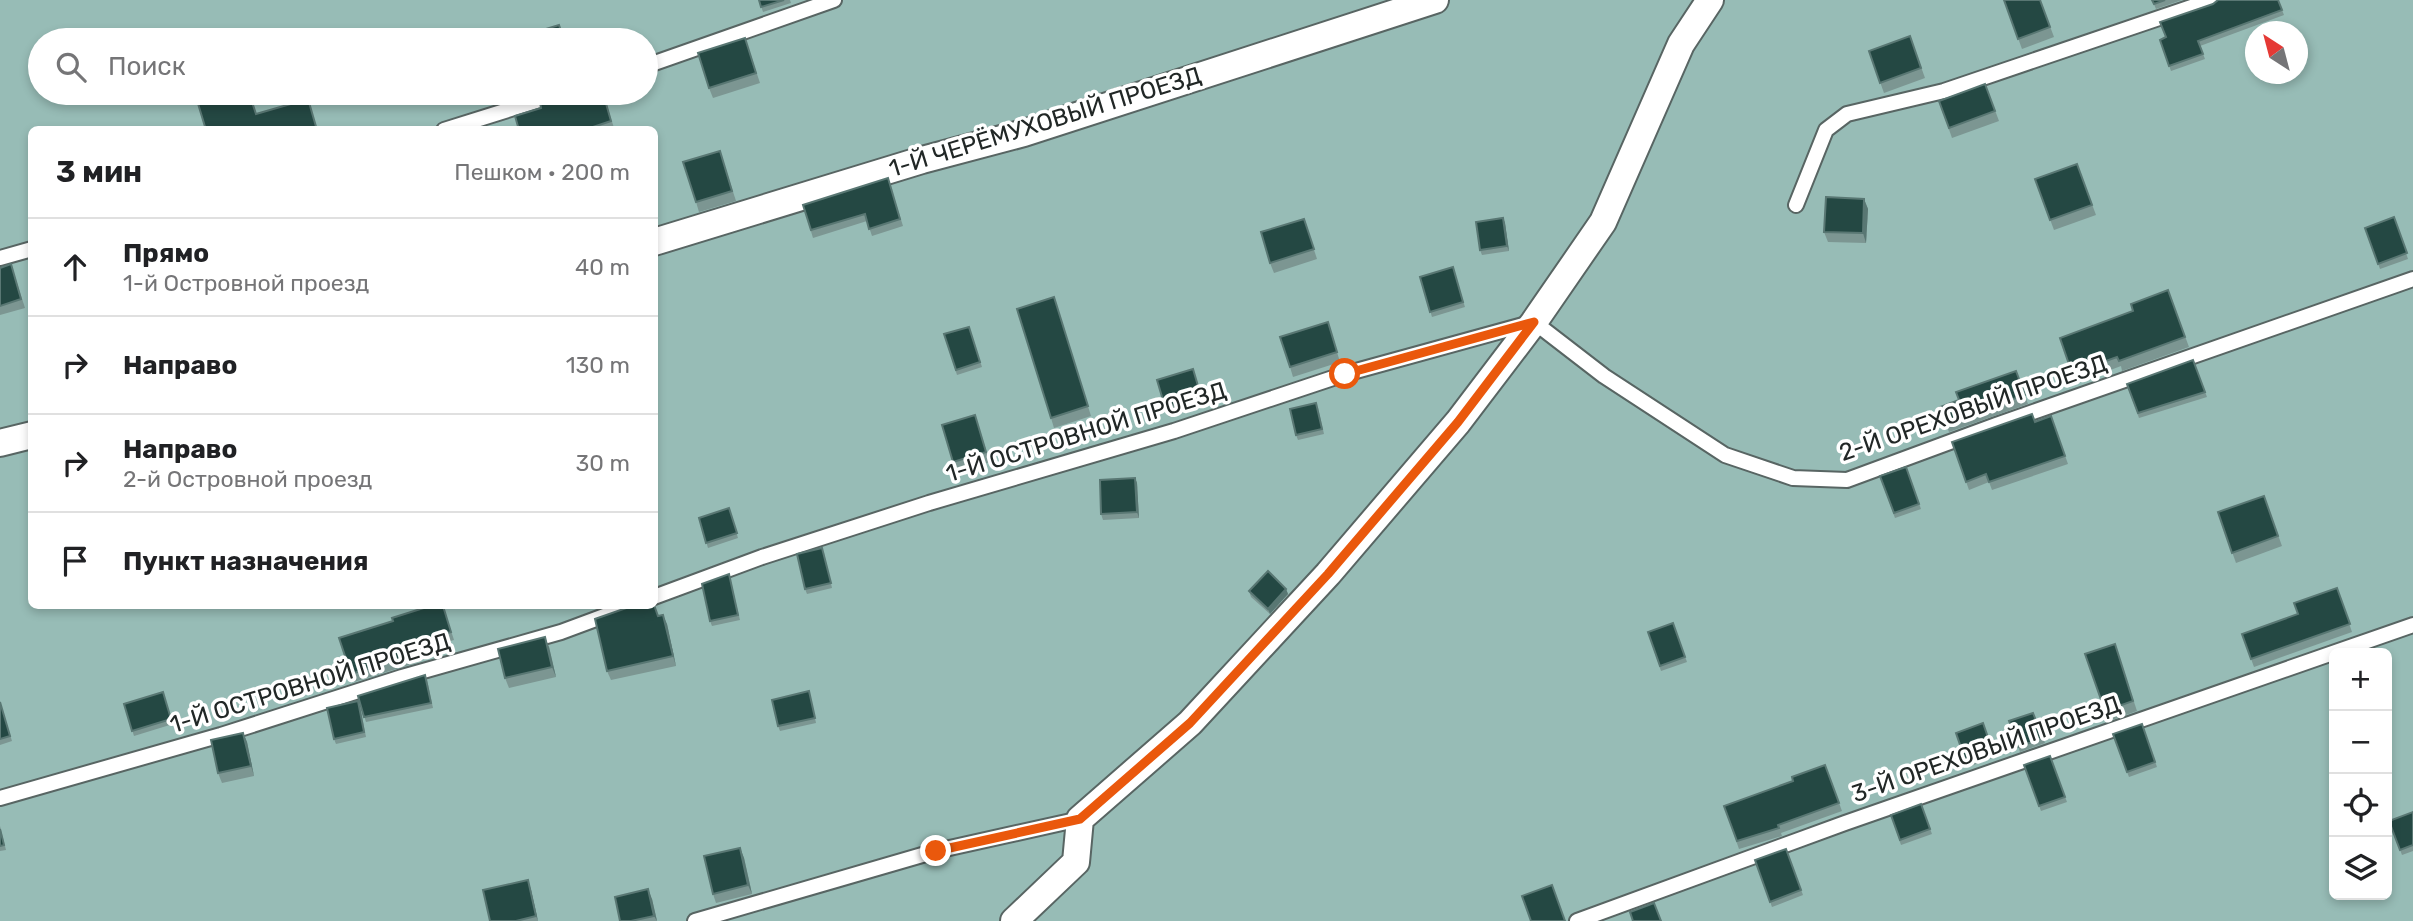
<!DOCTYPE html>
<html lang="ru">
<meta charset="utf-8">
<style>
:root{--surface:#fff;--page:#f6f6f6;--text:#202124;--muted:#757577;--line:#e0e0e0}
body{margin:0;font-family:Rubik,sans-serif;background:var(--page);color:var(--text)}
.controls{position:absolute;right:21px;bottom:21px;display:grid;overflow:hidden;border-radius:10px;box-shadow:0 4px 10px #0003}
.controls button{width:63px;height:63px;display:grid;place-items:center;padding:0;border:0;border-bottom:2px solid var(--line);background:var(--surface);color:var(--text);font:35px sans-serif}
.compass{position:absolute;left:2245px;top:21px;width:63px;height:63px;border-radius:50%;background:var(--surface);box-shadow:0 4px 10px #0003;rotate:324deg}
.stop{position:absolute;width:21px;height:21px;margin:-16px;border:5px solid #ea580c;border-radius:50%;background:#fff}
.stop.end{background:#ea580c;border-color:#fff;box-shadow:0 2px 7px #0008}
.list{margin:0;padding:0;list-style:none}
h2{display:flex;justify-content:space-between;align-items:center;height:91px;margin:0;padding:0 28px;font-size:30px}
h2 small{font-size:23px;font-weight:400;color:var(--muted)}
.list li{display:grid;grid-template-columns:46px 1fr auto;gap:21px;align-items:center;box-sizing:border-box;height:98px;padding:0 28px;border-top:2px solid var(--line)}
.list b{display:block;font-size:26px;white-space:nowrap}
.list p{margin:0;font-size:23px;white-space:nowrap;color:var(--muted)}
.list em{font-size:23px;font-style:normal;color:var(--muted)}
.icon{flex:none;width:38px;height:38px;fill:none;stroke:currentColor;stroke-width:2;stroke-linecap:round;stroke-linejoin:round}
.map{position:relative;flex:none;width:2413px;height:921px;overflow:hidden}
.search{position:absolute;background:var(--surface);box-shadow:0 4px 10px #0003;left:28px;top:28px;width:630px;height:77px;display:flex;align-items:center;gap:18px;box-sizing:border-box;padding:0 24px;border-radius:38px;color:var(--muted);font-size:26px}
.panel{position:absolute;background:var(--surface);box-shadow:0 4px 10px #0003;left:28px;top:126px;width:630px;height:483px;border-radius:10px}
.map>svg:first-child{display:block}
</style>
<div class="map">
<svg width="2413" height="921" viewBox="0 0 2413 921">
<rect width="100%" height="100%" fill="#d5e4e2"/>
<path fill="#97bcb6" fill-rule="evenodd" d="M0,0H2413V921H0ZM2256,32H2298V74H2256ZM40,40H646V93H40ZM32,130H654V606H32ZM2334,653H2387V895H2334Z"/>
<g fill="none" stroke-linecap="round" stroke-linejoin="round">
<g stroke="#586563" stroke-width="18">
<g id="service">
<polyline points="646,66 834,0"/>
<polyline points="444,130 562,93"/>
<polyline points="1796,205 1826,130 1847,114 1944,91 2212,0"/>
<polyline points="0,258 32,249"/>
<polyline points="654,597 762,557 929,503 1174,431 1345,374 1534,322 1604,376 1725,455 1793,478 1847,480 1996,425 2413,279"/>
<polyline points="0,798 221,735 402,677 561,632 631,606"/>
<polyline points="695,921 936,851 1080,819"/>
<polyline points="1577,921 1845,823 2413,625"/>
</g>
</g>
<g stroke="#586563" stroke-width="30">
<g id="minor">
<polyline points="654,242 922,160 1024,133 1435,0"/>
<polyline points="0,443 32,435"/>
<polyline points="1014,921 1076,862 1080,819 1190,723 1328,574 1458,422 1534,322 1603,222 1681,44 1710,0"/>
</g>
</g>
<use href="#service" stroke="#fff" stroke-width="14"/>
<use href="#minor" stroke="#fff" stroke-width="26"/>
</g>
<g fill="#7c9692">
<polygon points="759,0 790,0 791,3 763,12"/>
<polygon points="2004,0 2040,0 2054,37 2022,49"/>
<polygon points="2152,0 2182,0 2156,9"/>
<polygon points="2278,0 2284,15 2200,46 2205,59 2171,71 2160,40"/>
<polygon points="1910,36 1925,78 1884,93 1869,51"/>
<polygon points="745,38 760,83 713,98 709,88"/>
<polygon points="1985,84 1999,121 1952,138 1939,101"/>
<polygon points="439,93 469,93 442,101"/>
<polygon points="603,93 614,128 610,130 519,130 541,108 582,95"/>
<polygon points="720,151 736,201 699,212 696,202"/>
<polygon points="2077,164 2096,215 2054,230 2035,179"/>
<polygon points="888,178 903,226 872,236 867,221 813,238 803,205"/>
<polygon points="1864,199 1868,209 1866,243 1828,242 1824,232"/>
<polygon points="2394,217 2408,259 2380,269 2365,228"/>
<polygon points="1503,218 1505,223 1509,251 1482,255 1480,250"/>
<polygon points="1304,219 1317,259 1274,273 1270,263"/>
<polygon points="11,264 25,308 0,315 0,268"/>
<polygon points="1453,267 1465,307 1432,317 1420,277"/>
<polygon points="2168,290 2189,347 2122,371 2121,366 2076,383 2060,338 2133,311"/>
<polygon points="1054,297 1091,416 1054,428 1051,418"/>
<polygon points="1328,322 1340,362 1293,377 1290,367"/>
<polygon points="969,327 982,367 957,375 944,334"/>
<polygon points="2193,360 2207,397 2139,418 2127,384"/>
<polygon points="1193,369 1205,405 1169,417 1165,407"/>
<polygon points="2016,371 2028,404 1949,432 1940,407 1959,400"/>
<polygon points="1318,408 1324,434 1298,440 1296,435"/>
<polygon points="975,415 990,462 957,472 953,462"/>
<polygon points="2051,416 2068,464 1992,490 1989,482 1969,490 1952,442 2035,422"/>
<polygon points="1906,467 1921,509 1895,518 1880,476"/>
<polygon points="1135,478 1137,483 1139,518 1103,520 1101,514"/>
<polygon points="2264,496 2282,546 2236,563 2218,512"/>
<polygon points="729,508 738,538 708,548 699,518"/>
<polygon points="824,553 832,588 807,594 805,589"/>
<polygon points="729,574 740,620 712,626 710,621"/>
<polygon points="2337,588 2352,632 2254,667 2242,634 2298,614"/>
<polygon points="1286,589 1288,594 1270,614 1251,597 1249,591"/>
<polygon points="443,606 454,640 420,650 422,661 354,682 339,638"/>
<polygon points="593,606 605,606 594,609"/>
<polygon points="658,616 667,624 676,666 611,680 607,671"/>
<polygon points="1673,623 1687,662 1661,671 1648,632"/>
<polygon points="2115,644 2137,711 2109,721 2085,654"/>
<polygon points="549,647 556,677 509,688 505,678"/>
<polygon points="427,680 433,708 366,722 358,696"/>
<polygon points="809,691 816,723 780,731 778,726"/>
<polygon points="163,692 173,724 134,736 124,704"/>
<polygon points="0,702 12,741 0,745"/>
<polygon points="360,706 366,737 336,744 334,739"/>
<polygon points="2009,721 2043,738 2045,743 2020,752"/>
<polygon points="1983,723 1995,757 1968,767 1956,733"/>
<polygon points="2142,724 2157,767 2129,777 2127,772"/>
<polygon points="243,733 247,742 254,776 222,783 218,773"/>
<polygon points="2050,756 2067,802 2041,811 2024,765"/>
<polygon points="1825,765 1842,811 1781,833 1782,836 1739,849 1724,806 1793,781"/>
<polygon points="1921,804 1932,834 1901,845 1891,815"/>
<polygon points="2413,812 2413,851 2402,855 2389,821"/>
<polygon points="0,826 6,850 0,851"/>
<polygon points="740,848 744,858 752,894 716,903 713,894"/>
<polygon points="1786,849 1803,895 1772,907 1755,860"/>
<polygon points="528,880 531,890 538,921 490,921"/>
<polygon points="652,899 657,921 620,921"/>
</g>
<g fill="#597773">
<polygon points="1864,199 1868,209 1866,243 1863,233"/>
<polygon points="1503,218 1505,223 1509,251 1507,246"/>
<polygon points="1135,478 1137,483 1139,518 1137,512"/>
<polygon points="1286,589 1288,594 1270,614 1268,609"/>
<polygon points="663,615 667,624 676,666 673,656"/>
<polygon points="545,637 549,647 556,677 552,667"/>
<polygon points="243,733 247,742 254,776 251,766"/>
<polygon points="740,848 744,858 752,894 748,885"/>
<polygon points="528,880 531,890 538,921 536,916"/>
<polygon points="648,889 652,899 657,921 654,916"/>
</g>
<g fill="#244843" stroke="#597773" stroke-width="2">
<polygon points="759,0 784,0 761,7"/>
<polygon points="2004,0 2040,0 2050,27 2018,39"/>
<polygon points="2152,0 2165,0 2154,4"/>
<polygon points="2218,0 2278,0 2282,10 2198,41 2203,54 2169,66 2160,40 2166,37 2160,22 2213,4"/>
<polygon points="559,25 564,40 521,40 520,37"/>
<polygon points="1910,36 1921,68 1880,83 1869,51"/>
<polygon points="745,38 756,73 709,88 698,53"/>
<polygon points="1985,84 1995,111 1949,128 1939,101"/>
<polygon points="209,93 249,93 256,114 308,99 317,130 206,130 196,97"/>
<polygon points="566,93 581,93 582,95 589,93 603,93 611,121 584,130 519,130 515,116 541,108 540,102"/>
<polygon points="720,151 732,191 696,202 683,162"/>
<polygon points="2077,164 2092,205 2050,220 2035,179"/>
<polygon points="888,178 900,219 869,229 865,214 811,230 803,205"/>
<polygon points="1826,197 1864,199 1863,233 1824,232"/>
<polygon points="2394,217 2407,253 2378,264 2365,228"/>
<polygon points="1503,218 1507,246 1480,250 1476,222"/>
<polygon points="1304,219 1314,249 1270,263 1261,232"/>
<polygon points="11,264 21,299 0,306 0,268"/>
<polygon points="1453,267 1463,302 1430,312 1420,277"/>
<polygon points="2168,290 2185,337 2119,361 2117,357 2072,373 2060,338 2133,311 2131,304"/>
<polygon points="1054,297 1088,406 1051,418 1017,309"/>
<polygon points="1328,322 1337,352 1290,367 1280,337"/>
<polygon points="969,327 980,362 956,370 944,334"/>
<polygon points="2193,360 2205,392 2138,413 2127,384"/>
<polygon points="1193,369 1201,396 1165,407 1157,380"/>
<polygon points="2016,371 2025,395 1945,423 1940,407 1959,400 1956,392"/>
<polygon points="1316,403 1322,429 1296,435 1290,409"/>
<polygon points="2032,414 2035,422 2051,416 2065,456 1989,482 1986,474 1966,482 1952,442"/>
<polygon points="975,415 986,452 953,462 942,425"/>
<polygon points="1906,467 1919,504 1894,513 1880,476"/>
<polygon points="1135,478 1137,512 1101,514 1100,480"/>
<polygon points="2264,496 2278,536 2232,553 2218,512"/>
<polygon points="729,508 737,533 706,543 699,518"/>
<polygon points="822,548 831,583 805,589 797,554"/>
<polygon points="1268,571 1286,589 1268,609 1249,591"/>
<polygon points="729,574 738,615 710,621 702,584"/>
<polygon points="2337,588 2350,624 2251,659 2242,634 2298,614 2294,603"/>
<polygon points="654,605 658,616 663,615 673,656 607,671 595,619 632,606"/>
<polygon points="430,606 443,606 451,632 417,642 419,653 351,674 339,638 393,621 392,618"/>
<polygon points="1673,623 1685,657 1660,666 1648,632"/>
<polygon points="545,637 552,667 505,678 498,649"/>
<polygon points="2115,644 2133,701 2105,711 2085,654"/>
<polygon points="425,675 431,703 364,717 358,696"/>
<polygon points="809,691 815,718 778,726 772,700"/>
<polygon points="163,692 171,719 132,731 124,704"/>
<polygon points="358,701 364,732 334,739 327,708"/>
<polygon points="0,702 10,736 0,739"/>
<polygon points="2033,713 2043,738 2018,747 2009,721"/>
<polygon points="1983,723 1993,752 1966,762 1956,733"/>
<polygon points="2142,724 2155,762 2127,772 2113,734"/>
<polygon points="243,733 251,766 218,773 211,740"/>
<polygon points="2050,756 2065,797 2039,806 2024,765"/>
<polygon points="1825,765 1839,803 1778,825 1779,828 1737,841 1724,806 1793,781 1792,777"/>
<polygon points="1921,804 1930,829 1900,840 1891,815"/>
<polygon points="2413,812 2413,845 2400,850 2389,821"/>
<polygon points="0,829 4,845 0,846"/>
<polygon points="740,848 748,885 713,894 704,856"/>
<polygon points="1786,849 1801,890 1770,902 1755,860"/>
<polygon points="528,880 536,916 516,921 490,921 483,890"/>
<polygon points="1552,885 1565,921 1531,921 1522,896"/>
<polygon points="648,889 654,916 631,921 620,921 615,897"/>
<polygon points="1654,903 1661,921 1633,921 1630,912"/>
</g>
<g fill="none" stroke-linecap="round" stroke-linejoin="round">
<polyline stroke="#ea580c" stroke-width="9" points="936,851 1080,819 1190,723 1328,574 1458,422 1534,322 1345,374"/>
</g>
<g text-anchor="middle" stroke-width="7" stroke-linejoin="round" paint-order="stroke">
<g font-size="24" fill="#212726" stroke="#fff">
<text transform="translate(1045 122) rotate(-17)" y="8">1-Й ЧЕРЁМУХОВЫЙ ПРОЕЗД</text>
<text transform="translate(1973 408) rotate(-19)" y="8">2-Й ОРЕХОВЫЙ ПРОЕЗД</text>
<text transform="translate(1086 432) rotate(-17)" y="8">1-Й ОСТРОВНОЙ ПРОЕЗД</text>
<text transform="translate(310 683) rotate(-17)" y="8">1-Й ОСТРОВНОЙ ПРОЕЗД</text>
<text transform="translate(1986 749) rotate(-19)" y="8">3-Й ОРЕХОВЫЙ ПРОЕЗД</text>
</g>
</g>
</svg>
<div class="controls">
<button>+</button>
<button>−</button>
<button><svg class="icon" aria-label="locate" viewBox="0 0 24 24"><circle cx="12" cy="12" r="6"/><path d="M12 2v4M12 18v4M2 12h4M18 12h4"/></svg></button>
<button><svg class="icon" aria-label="layers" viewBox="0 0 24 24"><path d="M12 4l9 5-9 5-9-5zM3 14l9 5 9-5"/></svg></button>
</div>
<svg class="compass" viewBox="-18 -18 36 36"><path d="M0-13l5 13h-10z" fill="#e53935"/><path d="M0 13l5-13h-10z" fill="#757577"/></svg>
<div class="stop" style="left:1345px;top:374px"></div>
<div class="stop end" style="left:936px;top:851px"></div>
<div class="search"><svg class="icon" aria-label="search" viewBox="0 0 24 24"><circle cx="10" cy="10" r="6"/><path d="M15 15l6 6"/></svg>Поиск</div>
<section class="panel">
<h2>3 мин<small>Пешком · 200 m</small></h2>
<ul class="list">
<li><svg class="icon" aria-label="ahead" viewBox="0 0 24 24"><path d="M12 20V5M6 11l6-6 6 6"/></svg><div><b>Прямо</b><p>1-й Островной проезд</p></div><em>40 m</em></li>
<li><svg class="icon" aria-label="right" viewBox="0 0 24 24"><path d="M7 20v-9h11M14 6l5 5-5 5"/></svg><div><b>Направо</b></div><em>130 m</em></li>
<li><svg class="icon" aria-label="right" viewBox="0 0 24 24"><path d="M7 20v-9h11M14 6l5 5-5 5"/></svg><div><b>Направо</b><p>2-й Островной проезд</p></div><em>30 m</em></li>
<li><svg class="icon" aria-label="arrive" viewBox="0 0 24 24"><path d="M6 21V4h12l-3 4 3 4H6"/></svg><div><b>Пункт назначения</b></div></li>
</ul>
</section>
</div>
